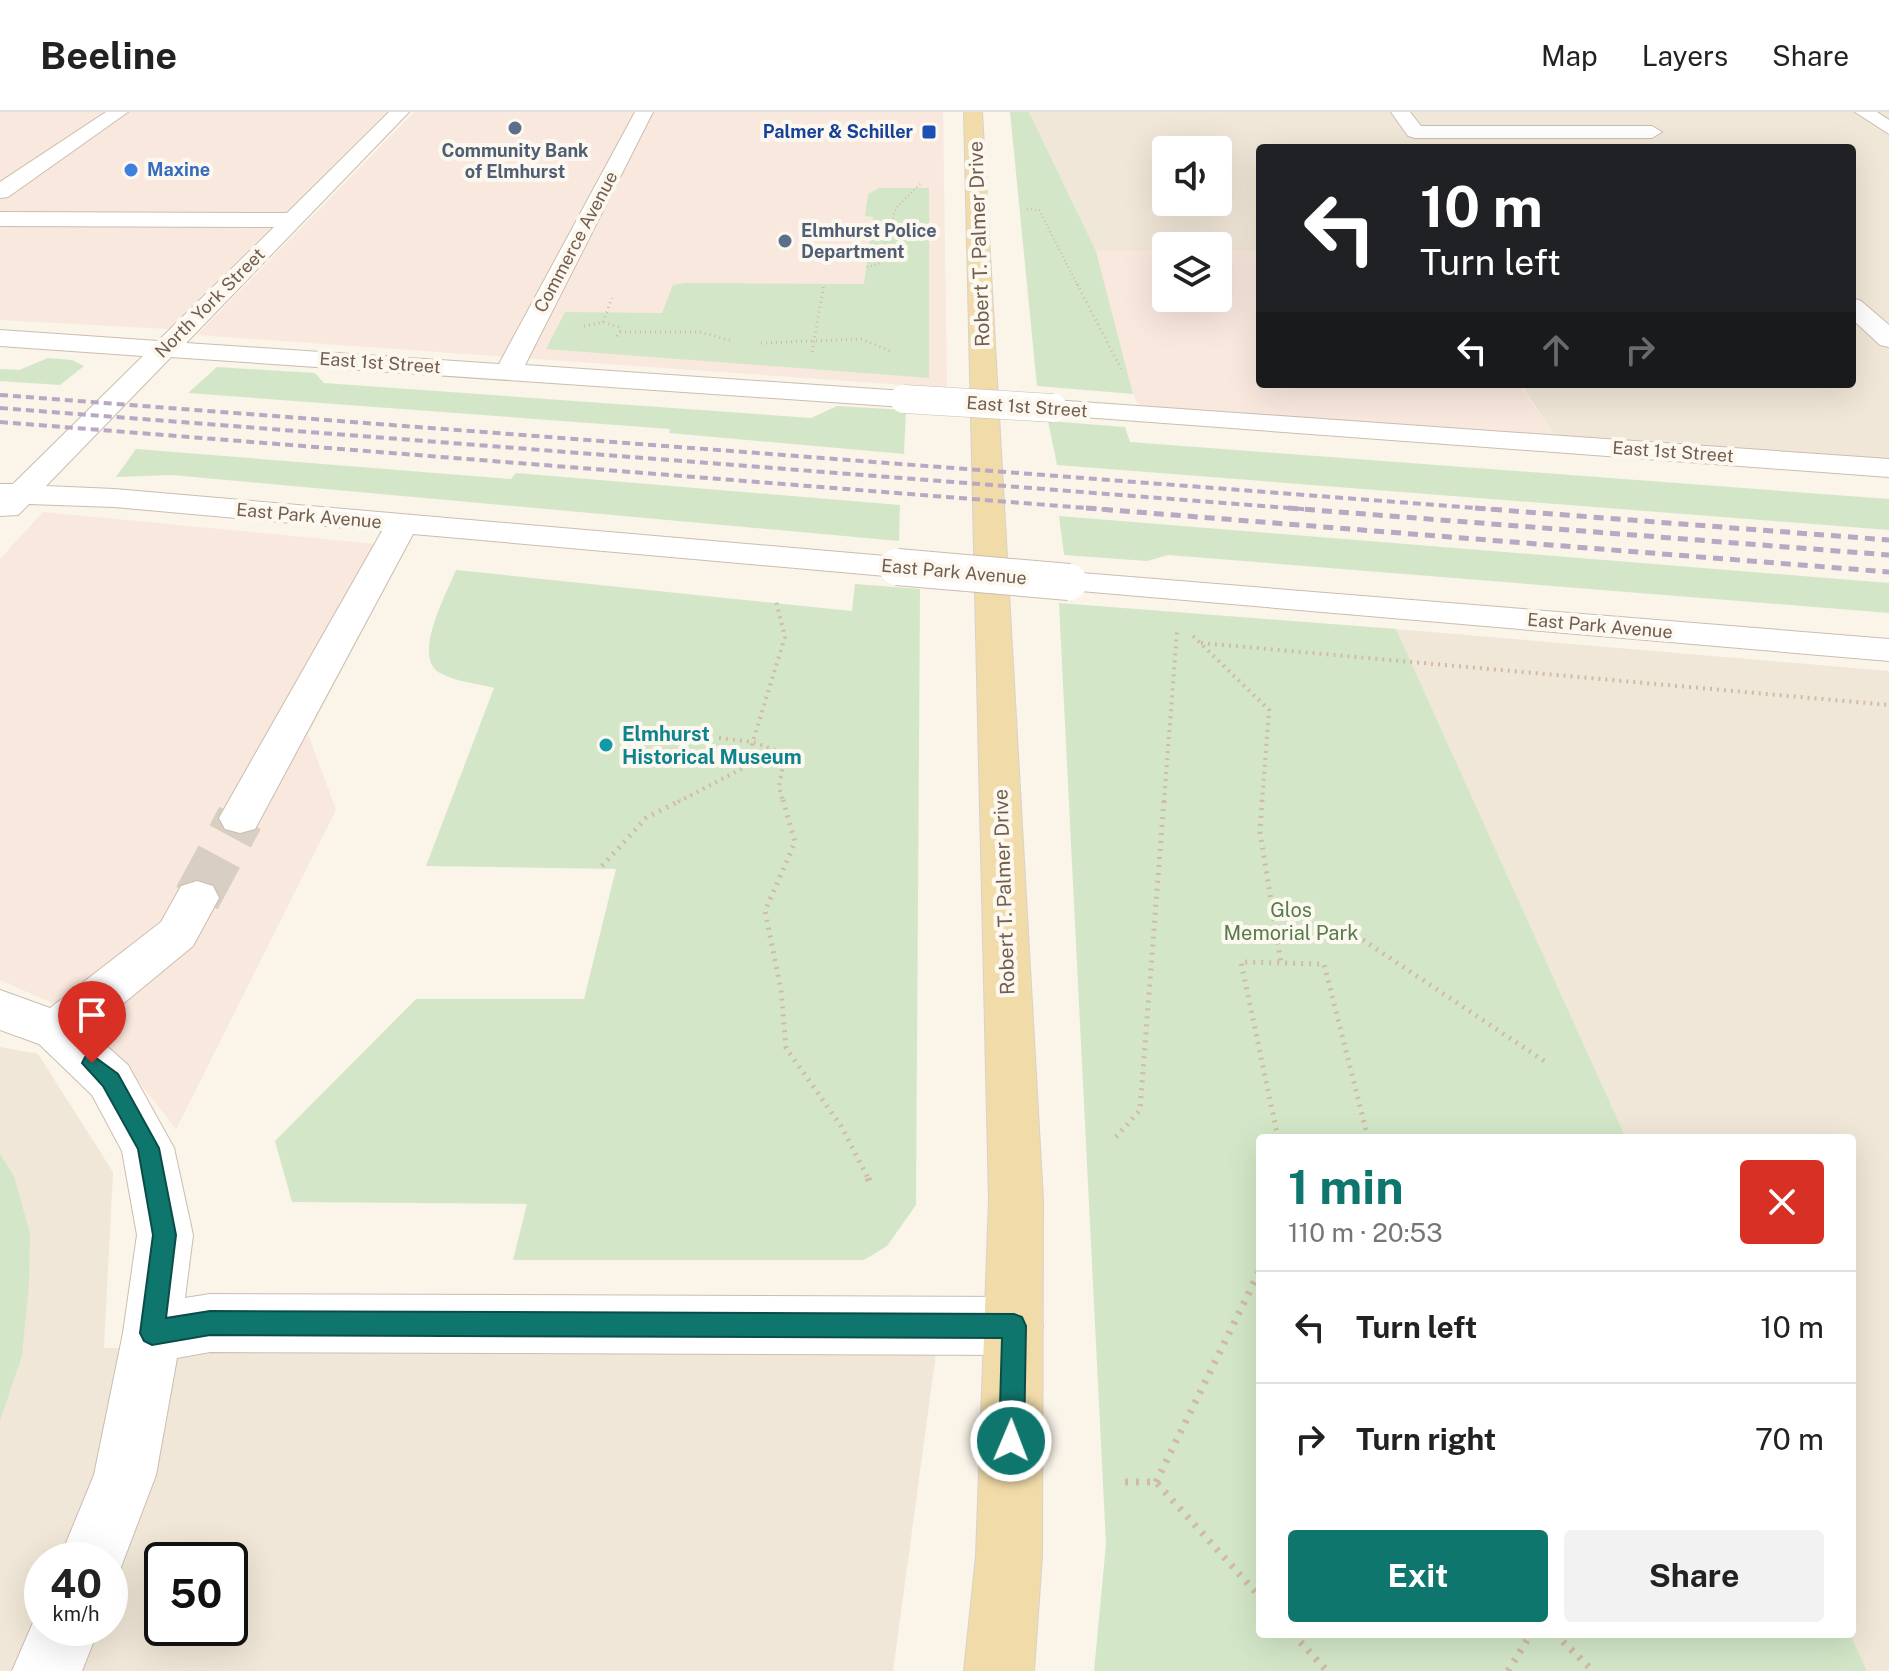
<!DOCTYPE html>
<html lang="en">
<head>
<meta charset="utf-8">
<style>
  body { margin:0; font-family:"Public Sans",sans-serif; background:#f2f2f2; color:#222; height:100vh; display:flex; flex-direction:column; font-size:30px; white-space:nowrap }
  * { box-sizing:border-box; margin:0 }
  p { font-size:26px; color:#767676 }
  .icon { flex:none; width:44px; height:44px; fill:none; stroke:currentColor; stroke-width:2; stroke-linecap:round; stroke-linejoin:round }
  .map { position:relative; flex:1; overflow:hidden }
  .panel { position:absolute; left:1256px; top:1022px; width:600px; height:504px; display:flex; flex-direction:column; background:#fff; border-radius:8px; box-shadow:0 8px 32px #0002 }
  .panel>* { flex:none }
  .top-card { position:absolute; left:1256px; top:32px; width:600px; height:244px; border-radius:8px; box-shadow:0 8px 32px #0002; background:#202124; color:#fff; overflow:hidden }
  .fabs { position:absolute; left:1152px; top:24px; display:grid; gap:16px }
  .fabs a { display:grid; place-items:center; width:80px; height:80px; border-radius:8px; background:#fff; box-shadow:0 8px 32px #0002; font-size:40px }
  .speed { position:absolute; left:24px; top:1430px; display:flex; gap:16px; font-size:40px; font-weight:700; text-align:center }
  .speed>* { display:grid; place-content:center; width:104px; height:104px; border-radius:50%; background:#fff; box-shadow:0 8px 32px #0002; line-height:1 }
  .speed small { font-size:20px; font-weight:400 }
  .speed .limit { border:4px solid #111; border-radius:12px; background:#fff; color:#111 }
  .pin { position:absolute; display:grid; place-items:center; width:68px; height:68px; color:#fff; margin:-82px -34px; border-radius:50% 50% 50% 0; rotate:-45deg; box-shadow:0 0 8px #0007 }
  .pin .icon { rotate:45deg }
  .me { position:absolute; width:88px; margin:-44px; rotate:1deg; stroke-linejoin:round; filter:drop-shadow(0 0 6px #0008) }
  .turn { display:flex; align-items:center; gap:28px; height:168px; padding:0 32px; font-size:36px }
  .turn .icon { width:104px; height:104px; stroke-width:2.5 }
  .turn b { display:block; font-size:56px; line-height:68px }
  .lanes { display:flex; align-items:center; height:76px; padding:0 32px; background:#0003; justify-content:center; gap:40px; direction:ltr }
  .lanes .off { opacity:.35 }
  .round { display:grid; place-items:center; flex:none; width:84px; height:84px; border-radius:8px; background:#f2f2f2 }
  .headline { display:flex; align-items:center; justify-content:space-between; height:136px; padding:0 32px }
  h1 { font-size:48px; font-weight:700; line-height:60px; color:#0f766e }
  .primary-button { display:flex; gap:16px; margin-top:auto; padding:16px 32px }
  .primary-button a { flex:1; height:92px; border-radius:8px; background:#0f766e; color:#fff; font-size:32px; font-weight:700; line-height:92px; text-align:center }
  .primary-button a+a { background:#f2f2f2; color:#222 }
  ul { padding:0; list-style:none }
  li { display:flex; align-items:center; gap:24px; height:112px; padding:0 32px; border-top:2px solid #e0e0e0 }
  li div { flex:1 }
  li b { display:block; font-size:30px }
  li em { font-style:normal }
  header { display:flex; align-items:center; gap:48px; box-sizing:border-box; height:112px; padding:0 40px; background:#fff; border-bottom:2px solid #e0e0e0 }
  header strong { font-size:38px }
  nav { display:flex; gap:44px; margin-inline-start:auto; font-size:28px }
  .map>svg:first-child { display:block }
</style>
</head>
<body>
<header>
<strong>Beeline</strong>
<nav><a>Map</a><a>Layers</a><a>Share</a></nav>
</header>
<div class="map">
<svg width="1889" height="1559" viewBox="0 0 1889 1559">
  <rect width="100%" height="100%" fill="#faf4e9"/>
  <path fill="#f1e7d8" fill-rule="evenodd" d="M 1029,0 L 1889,0 L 1889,352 L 1557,328 L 1521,272 L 1852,272 L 1852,36 L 1260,36 L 1260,140 L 1218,139 L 1218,134 L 1166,134 L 1166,139 L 1096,139 ZM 1166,38 L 1218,38 L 1218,90 L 1166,90 Z
    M 1396,517 L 1889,559 L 1889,1559 L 1867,1559 L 1850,1522 L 1852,1026 L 1626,1026 Z
    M 0,935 L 38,942 L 113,1060 L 104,1236 L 937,1234 L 893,1559 L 0,1559 ZM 42,1448 L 110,1448 L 110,1516 L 42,1516 ZM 162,1448 L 230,1448 L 230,1516 L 162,1516 Z"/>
  <path fill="#f9e8de" d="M 0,0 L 387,0 L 169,217 L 0,208 Z
    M 414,0 L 943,0 L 947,276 L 197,223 Z
    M 1096,139 L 1166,139 L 1166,186 L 1218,186 L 1218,139 L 1260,139 L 1260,272 L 1519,272 L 1557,328 L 1143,301 L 1133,282 Z
    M 43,400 L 407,435 L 308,622 L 336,698 L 176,1017 L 89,907 L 0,868 L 0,447 Z"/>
  <path fill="#d3e7c8" d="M 1010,0 L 1029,0 L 1096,139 L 1133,282 L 1037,274 Z
    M 879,76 L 929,76 L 929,266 L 546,237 L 565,200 L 662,201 L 673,173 L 685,171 L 864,172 L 873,105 L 865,104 L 868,82 Z
    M 48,246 L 72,248 L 84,254 L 60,273 L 0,269 L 0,257 L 19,258 Z
    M 217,255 L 315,261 L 324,271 L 811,306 L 837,294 L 906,298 L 904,342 L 669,321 L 670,317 L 188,281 Z
    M 1048,309 L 1125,315 L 1130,330 L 1889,387 L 1889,418 L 1057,353 Z
    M 136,337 L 511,367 L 516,361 L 900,393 L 899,429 L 172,363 L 116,365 Z
    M 1059,404 L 1889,471 L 1889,501 L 1168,443 L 1147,449 L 1064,443 Z
    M 456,458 L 852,499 L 855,472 L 920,477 L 916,1093 L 887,1134 L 864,1148 L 513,1148 L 527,1092 L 292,1090 L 275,1029 L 416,887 L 584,887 L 616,757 L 426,754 L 494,576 C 476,571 457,570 440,561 C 411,545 447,481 456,458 Z
    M 1059,491 L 1396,517 L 1626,1026 L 1260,1026 L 1260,1522 L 1850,1522 L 1867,1559 L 1094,1559 L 1106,1432 Z
    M 0,1042 L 14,1064 L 30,1121 L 29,1172 L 22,1244 L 0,1309 Z"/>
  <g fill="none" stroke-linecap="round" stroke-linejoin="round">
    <path stroke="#d8cec2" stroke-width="47" stroke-dasharray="47 23" stroke-linecap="butt" d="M 197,786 L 240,706"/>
    <g stroke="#cbbdb0" stroke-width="2">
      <path id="minor" d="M 106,0 L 128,0 L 8,85 L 0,86 L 0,70 Z
        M 389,0 L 409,0 L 186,231 L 499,252 L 635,0 L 653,0 L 525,253 L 904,279 L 914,281 L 918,287 L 914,293 L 904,295 L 171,245 L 46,374 L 114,377 L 897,445 L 909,448 L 914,455 L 909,462 L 897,465 L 413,422 L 261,706 L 255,717 L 240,721 L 225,717 L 219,706 L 382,419 L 114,395 L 29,392 L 18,403 L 0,404 L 0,372 L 13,372 L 143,244 L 0,234 L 0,218 L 158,229 L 274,115 L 0,114 L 0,100 L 287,101 Z
        M 1391,0 L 1410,0 L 1421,14 L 1652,14 L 1662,20 L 1652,26 L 1415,26 L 1408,24 Z
        M 1855,0 L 1877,0 L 1889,8 L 1889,22 Z
        M 1852,186 L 1861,189 L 1889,213 L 1889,235 L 1880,233 L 1852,207 Z
        M 1053,288 L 1889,347 L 1889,365 L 1043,302 L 1039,296 L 1043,290 Z
        M 1069,460 L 1889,527 L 1889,549 L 1057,477 L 1052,470 L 1057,463 Z
        M 197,769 L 213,774 L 219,786 L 193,834 L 90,919 L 128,953 L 174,1036 L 193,1123 L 185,1186 L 210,1182 L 1014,1185 L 1035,1194 L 1043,1214 L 1035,1234 L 1014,1243 L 210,1240 L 177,1246 L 156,1363 L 115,1471 L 110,1473 L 110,1448 L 59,1448 L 94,1363 L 123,1221 L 137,1123 L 122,1039 L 92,983 L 39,932 L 0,918 L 0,878 L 50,896 L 161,810 L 181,774 Z
        M 41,1492 L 42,1516 L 99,1516 L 82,1559 L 12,1559 Z"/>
    </g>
    <g stroke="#d8d2ce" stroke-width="2">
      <path id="major" d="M 964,0 L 982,0 L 1043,1088 L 1042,1444 L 1034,1559 L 964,1559 L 976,1444 L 989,1088 Z"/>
    </g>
    <path stroke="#d2baa6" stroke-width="2" stroke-dasharray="1 3" stroke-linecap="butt" d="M 1027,97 L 1039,98 L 1078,174
      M 867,155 L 879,152 L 896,96 L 920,72"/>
    <path stroke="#d2baa6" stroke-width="3" stroke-dasharray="1 4" stroke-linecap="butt" d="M 1077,172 L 1121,257
      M 603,210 L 612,186
      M 584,214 L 603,210 L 619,215 L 620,220
      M 617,224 L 620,220 L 700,220 L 732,229
      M 761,231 L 861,227 L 893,240
      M 812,240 L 824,172"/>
    <path stroke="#d2baa6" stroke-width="4" stroke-dasharray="2 5" stroke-linecap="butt" d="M 1193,524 L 1269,598 L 1262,690
      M 1201,531 L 1889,593
      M 719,626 L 753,630 L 785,642 L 779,675 L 783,690
      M 678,690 L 745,655 L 785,525 L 776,489
      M 1164,690 L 1177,520"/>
    <path stroke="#d2baa6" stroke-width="5" stroke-dasharray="2 6" stroke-linecap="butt" d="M 783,688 L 795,730 L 765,799 L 781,878 L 786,936 L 841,1014 L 869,1068
      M 1262,688 L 1260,720 L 1281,851
      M 602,754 L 646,706 L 681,688
      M 1276,823 L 1357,824 L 1547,951
      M 1116,1025 L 1140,998 L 1164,688
      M 1278,1026 L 1241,850 L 1324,852 L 1368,1026"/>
    <path stroke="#d2baa6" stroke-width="7" stroke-dasharray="3 8" stroke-linecap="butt" d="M 868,1066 L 869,1069
      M 1125,1370 L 1156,1370 L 1260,1485
      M 1156,1370 L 1260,1158
      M 1293,1522 L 1327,1559
      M 1555,1522 L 1593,1559
      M 1508,1559 L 1531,1522"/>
    <use href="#minor" fill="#fff" fill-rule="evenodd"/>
    <use href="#major" fill="#f1dba9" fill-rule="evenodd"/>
    <path stroke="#b8a8c3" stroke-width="4" stroke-dasharray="8 5" stroke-linecap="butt" d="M 0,283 L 1501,398
      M 0,296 L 1314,398
      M 0,310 L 1111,398"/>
    <path stroke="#b8a8c3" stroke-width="5" stroke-dasharray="10 7" stroke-linecap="butt" d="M 1086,396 L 1889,460
      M 1288,396 L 1889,443
      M 1475,396 L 1889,428"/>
    <g stroke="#cbbdb0" stroke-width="29" stroke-linecap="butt">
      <path id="minor-bridge-far1" d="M 904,287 L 1053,296"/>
    </g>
    <g stroke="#cbbdb0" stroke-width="38" stroke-linecap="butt">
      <path id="minor-bridge" d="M 897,455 L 1069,470"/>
    </g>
    <use href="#minor-bridge-far1" stroke="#fff" stroke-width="28"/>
    <use href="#minor-bridge" stroke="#fff" stroke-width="36"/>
  </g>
  <path fill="#0f766e" stroke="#0a4d48" stroke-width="2" d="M 92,943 L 118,962 L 159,1036 L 176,1123 L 166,1206 L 210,1199 L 1014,1202 L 1022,1205 L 1026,1214 L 1024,1329 L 1020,1338 L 1011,1342 L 1002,1338 L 999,1329 L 1002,1226 L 210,1223 L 152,1233 L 144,1229 L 140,1221 L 153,1123 L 138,1037 L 103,974 L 82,951 L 85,945 Z"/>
  <g fill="#5c6f8a" stroke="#fdf8ef" stroke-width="3">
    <circle cx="515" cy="16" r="8"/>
    <circle cx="785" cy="129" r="8"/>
  </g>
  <rect fill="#1a4fb4" stroke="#fdf8ef" stroke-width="3" x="921" y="12" width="16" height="16" rx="4"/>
  <circle fill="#3f7fe0" stroke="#fdf8ef" stroke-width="3" cx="131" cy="58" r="8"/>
  <circle fill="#0f9aa8" stroke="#fdf8ef" stroke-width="3" cx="606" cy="633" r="8"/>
  <g text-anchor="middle" stroke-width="8" stroke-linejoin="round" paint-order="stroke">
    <g font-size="18" font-weight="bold" fill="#164399" stroke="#fdf8ef" text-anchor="end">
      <text x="913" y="26">Palmer &amp; Schiller</text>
    </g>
    <g font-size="18" font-weight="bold" fill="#4e5e75" stroke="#fdf8ef">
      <text x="515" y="45">Community Bank<tspan x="515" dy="21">of Elmhurst</tspan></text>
      <text x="801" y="125" text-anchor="start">Elmhurst Police<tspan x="801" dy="21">Department</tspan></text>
    </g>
    <g font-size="18" font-weight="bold" fill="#366cbe" stroke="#fdf8ef" text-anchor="start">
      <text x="147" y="64">Maxine</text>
    </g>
    <g font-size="18" fill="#725e4f" stroke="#fdf8ef">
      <text transform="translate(576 130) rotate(-62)" y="6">Commerce Avenue</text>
      <text transform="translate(210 191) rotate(-45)" y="6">North York Street</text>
      <text transform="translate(380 251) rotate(4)" y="6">East 1st Street</text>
      <text transform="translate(1027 295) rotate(4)" y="6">East 1st Street</text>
      <text transform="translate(1673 340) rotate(4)" y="6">East 1st Street</text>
      <text transform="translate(309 404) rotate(5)" y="6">East Park Avenue</text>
      <text transform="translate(954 460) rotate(5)" y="6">East Park Avenue</text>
      <text transform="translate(1600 514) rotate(5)" y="6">East Park Avenue</text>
    </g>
    <g font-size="20" fill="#725e4f" stroke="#fdf8ef">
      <text transform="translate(979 132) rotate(-92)" y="7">Robert T. Palmer Drive</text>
      <text transform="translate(1004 780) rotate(-92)" y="7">Robert T. Palmer Drive</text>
    </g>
    <g font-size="20" font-weight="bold" fill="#0d838f" stroke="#fdf8ef" text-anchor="start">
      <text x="622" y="629">Elmhurst<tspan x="622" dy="23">Historical Museum</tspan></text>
    </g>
    <g font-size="20" fill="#567c4b" stroke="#fdf8ef">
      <text x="1291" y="805">Glos<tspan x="1291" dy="23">Memorial Park</tspan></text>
    </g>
  </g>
</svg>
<div class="fabs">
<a><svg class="icon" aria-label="sound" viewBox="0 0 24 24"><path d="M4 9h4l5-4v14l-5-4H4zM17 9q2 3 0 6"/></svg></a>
<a><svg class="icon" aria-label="layers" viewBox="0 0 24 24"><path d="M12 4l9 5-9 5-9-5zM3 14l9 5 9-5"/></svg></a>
</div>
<div class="speed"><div>40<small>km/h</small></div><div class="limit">50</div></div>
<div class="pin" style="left:92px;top:951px;background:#d93025"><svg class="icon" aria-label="arrive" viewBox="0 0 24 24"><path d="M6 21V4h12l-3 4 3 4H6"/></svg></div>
<svg class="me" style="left:1011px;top:1329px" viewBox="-20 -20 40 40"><circle r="17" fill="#0f766e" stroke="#fff" stroke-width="3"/><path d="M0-11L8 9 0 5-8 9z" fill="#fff"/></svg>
<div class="top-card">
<div class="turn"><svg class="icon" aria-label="left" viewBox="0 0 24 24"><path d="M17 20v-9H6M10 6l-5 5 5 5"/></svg><div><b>10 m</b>Turn left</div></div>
<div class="lanes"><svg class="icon" aria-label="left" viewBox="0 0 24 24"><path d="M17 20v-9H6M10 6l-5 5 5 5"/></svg><svg class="icon off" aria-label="ahead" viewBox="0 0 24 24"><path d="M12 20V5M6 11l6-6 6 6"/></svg><svg class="icon off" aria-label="right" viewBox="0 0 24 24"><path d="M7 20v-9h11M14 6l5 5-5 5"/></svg></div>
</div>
<section class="panel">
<div class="headline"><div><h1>1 min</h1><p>110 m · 20:53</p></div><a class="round" style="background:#d93025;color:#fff"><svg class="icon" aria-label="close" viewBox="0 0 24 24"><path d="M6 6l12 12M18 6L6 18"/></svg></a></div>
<ul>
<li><svg class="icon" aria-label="left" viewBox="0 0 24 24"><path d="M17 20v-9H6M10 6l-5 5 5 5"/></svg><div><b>Turn left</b></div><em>10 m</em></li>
<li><svg class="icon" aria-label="right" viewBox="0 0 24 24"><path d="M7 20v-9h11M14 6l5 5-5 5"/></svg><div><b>Turn right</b></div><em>70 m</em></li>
</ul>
<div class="primary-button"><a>Exit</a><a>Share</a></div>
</section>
</div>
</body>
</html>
